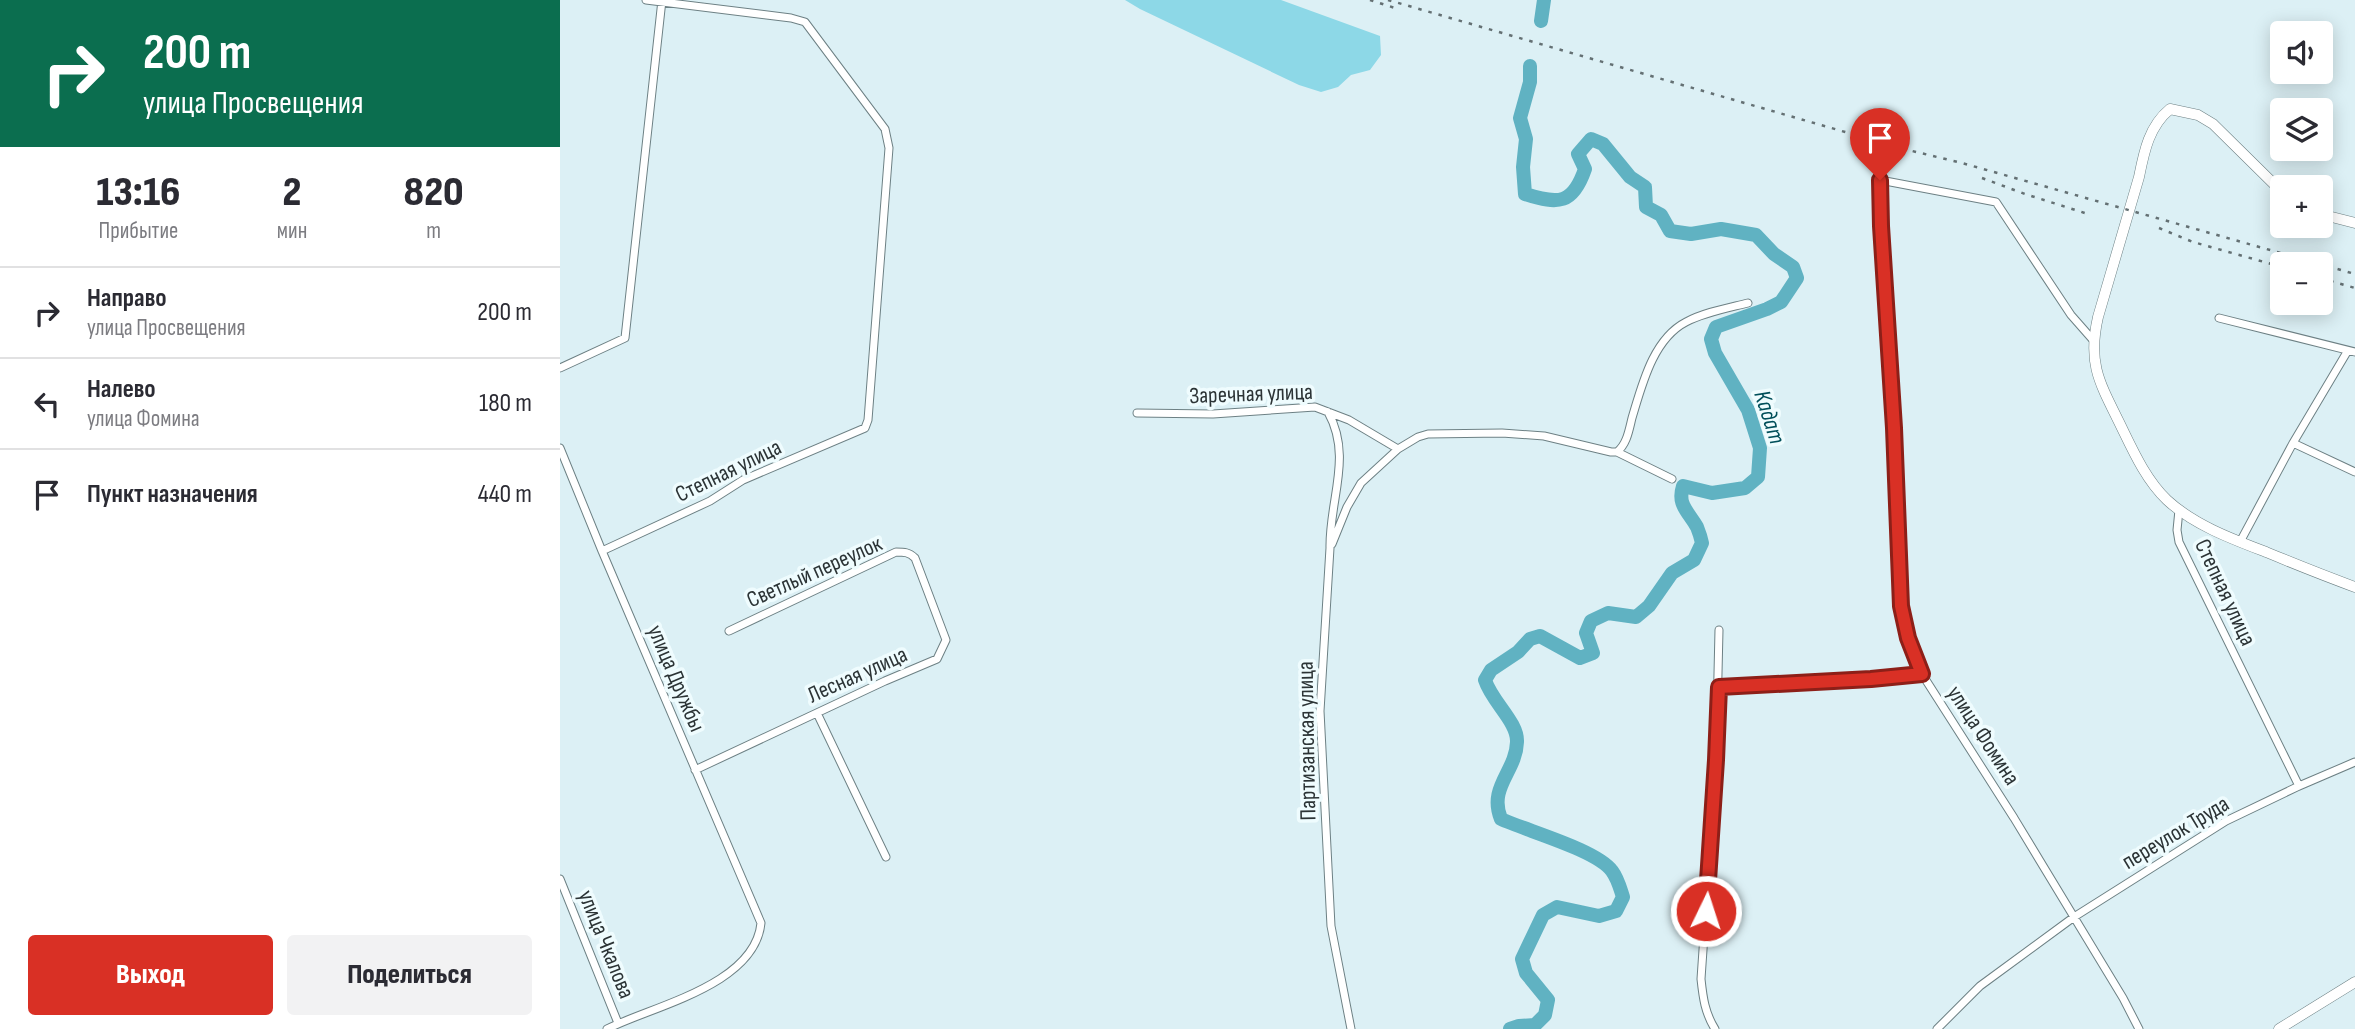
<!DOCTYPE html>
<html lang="ru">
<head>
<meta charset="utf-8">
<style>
  body { margin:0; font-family:"Sofia Sans Condensed",sans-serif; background:#f2f2f3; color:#2b2b33; height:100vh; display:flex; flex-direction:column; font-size:26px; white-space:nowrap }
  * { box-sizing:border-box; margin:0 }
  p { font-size:23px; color:#7c7c81 }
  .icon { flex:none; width:38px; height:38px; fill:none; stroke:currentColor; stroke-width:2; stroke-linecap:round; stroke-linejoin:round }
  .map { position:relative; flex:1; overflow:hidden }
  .panel { display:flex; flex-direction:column; background:#fff; width:560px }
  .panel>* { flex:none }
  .top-card { background:#0b6e4f; color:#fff; overflow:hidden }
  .fabs { position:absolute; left:1710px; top:21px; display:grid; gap:14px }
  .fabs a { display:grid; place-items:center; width:63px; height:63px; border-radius:7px; background:#fff; box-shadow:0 4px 18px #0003; font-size:35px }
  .pin { position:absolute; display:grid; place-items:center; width:60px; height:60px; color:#fff; margin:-72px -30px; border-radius:50% 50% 50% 0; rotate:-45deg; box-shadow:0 0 7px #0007 }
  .pin .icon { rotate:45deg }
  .me { position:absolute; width:77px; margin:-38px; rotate:4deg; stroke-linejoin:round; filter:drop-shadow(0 0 5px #0008) }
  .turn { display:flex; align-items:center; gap:24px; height:147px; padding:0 28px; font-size:32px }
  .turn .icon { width:91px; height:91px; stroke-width:2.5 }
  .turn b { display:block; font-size:49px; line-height:60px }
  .eta { display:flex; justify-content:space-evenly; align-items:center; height:119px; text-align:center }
  .eta b { font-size:42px; font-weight:800; line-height:49px }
  .button { display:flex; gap:14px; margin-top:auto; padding:14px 28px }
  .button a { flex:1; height:80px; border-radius:7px; background:#d93025; color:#fff; font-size:28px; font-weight:800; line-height:80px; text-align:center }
  .button a+a { background:#f2f2f3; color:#2b2b33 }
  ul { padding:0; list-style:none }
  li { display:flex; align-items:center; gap:21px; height:91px; padding:0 28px; border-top:2px solid #e1e1e2 }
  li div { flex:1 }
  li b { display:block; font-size:26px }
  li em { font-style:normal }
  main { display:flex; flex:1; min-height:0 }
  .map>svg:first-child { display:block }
</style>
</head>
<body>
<main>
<section class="panel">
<div class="top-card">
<div class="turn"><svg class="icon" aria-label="right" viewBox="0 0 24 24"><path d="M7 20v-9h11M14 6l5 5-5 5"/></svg><div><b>200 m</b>улица Просвещения</div></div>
</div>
<div class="eta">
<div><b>13:16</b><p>Прибытие</p></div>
<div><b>2</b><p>мин</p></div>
<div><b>820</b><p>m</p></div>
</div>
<ul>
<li><svg class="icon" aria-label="right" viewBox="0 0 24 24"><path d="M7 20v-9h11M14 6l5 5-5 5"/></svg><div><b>Направо</b><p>улица Просвещения</p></div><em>200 m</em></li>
<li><svg class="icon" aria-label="left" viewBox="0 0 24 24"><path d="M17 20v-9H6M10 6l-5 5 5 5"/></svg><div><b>Налево</b><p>улица Фомина</p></div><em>180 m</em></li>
<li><svg class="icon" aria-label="arrive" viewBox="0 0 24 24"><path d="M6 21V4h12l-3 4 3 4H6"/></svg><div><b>Пункт назначения</b></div><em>440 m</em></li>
</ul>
<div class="button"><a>Выход</a><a>Поделиться</a></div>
</section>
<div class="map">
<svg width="1795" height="1029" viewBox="0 0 1795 1029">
  <rect width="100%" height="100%" fill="#dcf0f5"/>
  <path fill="#8dd8e7" d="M 565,0 L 721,0 L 820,36 L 821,55 L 810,70 L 791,75 L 778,87 L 761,92 L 739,85 L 580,9 Z"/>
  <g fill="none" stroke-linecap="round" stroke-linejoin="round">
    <path stroke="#60b2c2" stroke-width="14" d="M 981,21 L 984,0
      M 950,1029 L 959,1026 L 975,1025 L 985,1015 L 988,1000 L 966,973 L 962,959 L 983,915 L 997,907 L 1039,916 L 1056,911 L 1063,897 C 1060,888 1058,879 1052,871 C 1037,850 967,831 941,819 C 928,787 956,772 957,742 C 958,722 932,702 925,680 L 931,670 L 958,652 L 970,639 L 980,636 L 1020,658 L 1033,653 L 1026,633 L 1031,621 L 1048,613 L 1076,617 L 1089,606 L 1112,573 L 1134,560 L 1142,543 C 1141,538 1139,532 1137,527 C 1128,511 1117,505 1123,486 L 1152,493 L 1185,488 L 1198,477 L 1200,448 L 1188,410 L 1155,353 L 1151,339 L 1156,327 L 1207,309 L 1221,302 L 1237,278 L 1233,267 L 1214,254 L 1196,235 L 1161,229 L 1131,234 L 1110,231 L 1101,215 L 1086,207 L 1085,187 L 1070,177 L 1043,144 L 1031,139 L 1018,154 L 1025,169 C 1013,204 999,205 965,194 L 963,167 L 966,139 L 960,118 L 970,82 L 970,66"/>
    <g stroke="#6d8084" stroke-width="9">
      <path id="street" d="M 1659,318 L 1795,352
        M 1533,340 L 1511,315 L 1436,202 L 1320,180 L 1321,226 L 1334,428 L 1341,606 L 1348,638 L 1362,674 L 1454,818 L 1563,998 L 1579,1029
        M 0,368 L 65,338 L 102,0
        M 768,412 C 793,457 769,500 770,548 L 760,711 L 771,926 L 791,1029
        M 577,413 L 653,414 L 755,407 L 789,420 L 838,449 L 858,437 L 868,434 L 942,433 L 984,436 L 1051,452 L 1057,452 C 1067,444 1069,430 1072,418 C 1082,385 1093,339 1126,322 C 1145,312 1168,308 1188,303
        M 1733,443 L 1795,472
        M 0,448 L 42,551 L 201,923 C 195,985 93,1006 47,1029
        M 1057,452 L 1112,479
        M 1619,510 L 1617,530 L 1619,542 L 1739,786 L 1795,762
        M 1680,542 L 1733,443 L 1787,352
        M 772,544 L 787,507 L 801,483 L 838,449
        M 42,551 L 150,501 L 183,480 L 305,428 L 308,420 L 329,148 L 325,129 L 245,22 L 231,18 L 86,0
        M 1159,687 L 1311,679 L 1362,674
        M 257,713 L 326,857
        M 135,770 L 325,681 L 377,659 L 386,640 L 355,558 C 349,552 344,552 336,552 L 169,631
        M 0,879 L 58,1023
        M 1155,1029 C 1145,1013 1143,998 1141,979 L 1156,760 L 1159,630
        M 1377,1029 L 1420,986 L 1514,917 L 1666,821 L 1739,786"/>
    </g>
    <g stroke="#6d8084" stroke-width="11">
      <path id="secondary" d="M 1722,192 L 1653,124 L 1638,115 L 1610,109 C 1589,126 1584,152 1579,177 L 1538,317 C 1528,361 1538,380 1557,418 C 1571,446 1584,478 1607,500 C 1634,525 1672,539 1706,552 C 1735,564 1765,576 1795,587
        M 1760,214 L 1795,223
        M 1719,1029 L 1795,982"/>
    </g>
    <use href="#street" stroke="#fff" stroke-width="7"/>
    <use href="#secondary" stroke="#fff" stroke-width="10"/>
    <path stroke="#647073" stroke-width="2.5" stroke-dasharray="3.5 7" stroke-linecap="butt" d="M 810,0 L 835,8
      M 828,0 L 1344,149 L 1402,163 L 1795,274
      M 1422,178 L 1465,194 L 1528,214
      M 1599,228 L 1633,242 L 1722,267
      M 1760,278 L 1795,288"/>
  </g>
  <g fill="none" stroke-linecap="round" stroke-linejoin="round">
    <g stroke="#8d1f18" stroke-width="18">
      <path id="route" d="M 1146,911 L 1156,760 L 1159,687 L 1311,679 L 1362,674 L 1348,638 L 1341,606 L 1334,428 L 1321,226 L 1320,180"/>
    </g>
    <use href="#route" stroke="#d93025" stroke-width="12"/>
  </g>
  <g text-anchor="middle" stroke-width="7" stroke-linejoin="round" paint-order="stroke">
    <g font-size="23" fill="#2c3436" stroke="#effcfe">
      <text transform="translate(691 393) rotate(-2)" y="8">Заречная улица</text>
      <text transform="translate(168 470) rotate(-26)" y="8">Степная улица</text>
      <text transform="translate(254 571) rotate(-24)" y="8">Светлый переулок</text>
      <text transform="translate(1666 592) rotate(65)" y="8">Степная улица</text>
      <text transform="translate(297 674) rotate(-24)" y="8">Лесная улица</text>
      <text transform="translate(117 678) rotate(67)" y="8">улица Дружбы</text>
      <text transform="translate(1424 735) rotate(57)" y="8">улица Фомина</text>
      <text transform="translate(746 741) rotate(-91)" y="8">Партизанская улица</text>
      <text transform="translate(1615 832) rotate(-31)" y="8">переулок Труда</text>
      <text transform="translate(47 944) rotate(68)" y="8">улица Чкалова</text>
    </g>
    <g font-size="24" font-style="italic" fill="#004f5a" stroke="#effcfe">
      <text transform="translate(1210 417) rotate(72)" y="8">Кадат</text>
    </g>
  </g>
</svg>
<div class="fabs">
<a><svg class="icon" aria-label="sound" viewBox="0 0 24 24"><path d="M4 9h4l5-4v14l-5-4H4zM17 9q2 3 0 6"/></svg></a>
<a><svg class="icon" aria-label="layers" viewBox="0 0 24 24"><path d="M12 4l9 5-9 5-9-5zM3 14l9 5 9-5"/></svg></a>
<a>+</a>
<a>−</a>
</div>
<div class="pin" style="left:1320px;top:180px;background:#d93025"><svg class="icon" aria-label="arrive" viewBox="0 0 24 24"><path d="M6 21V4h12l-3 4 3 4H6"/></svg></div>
<svg class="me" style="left:1146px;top:911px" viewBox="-20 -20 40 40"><circle r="17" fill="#d93025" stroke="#fff" stroke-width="3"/><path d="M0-11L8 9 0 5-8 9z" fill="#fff"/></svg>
</div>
</main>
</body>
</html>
